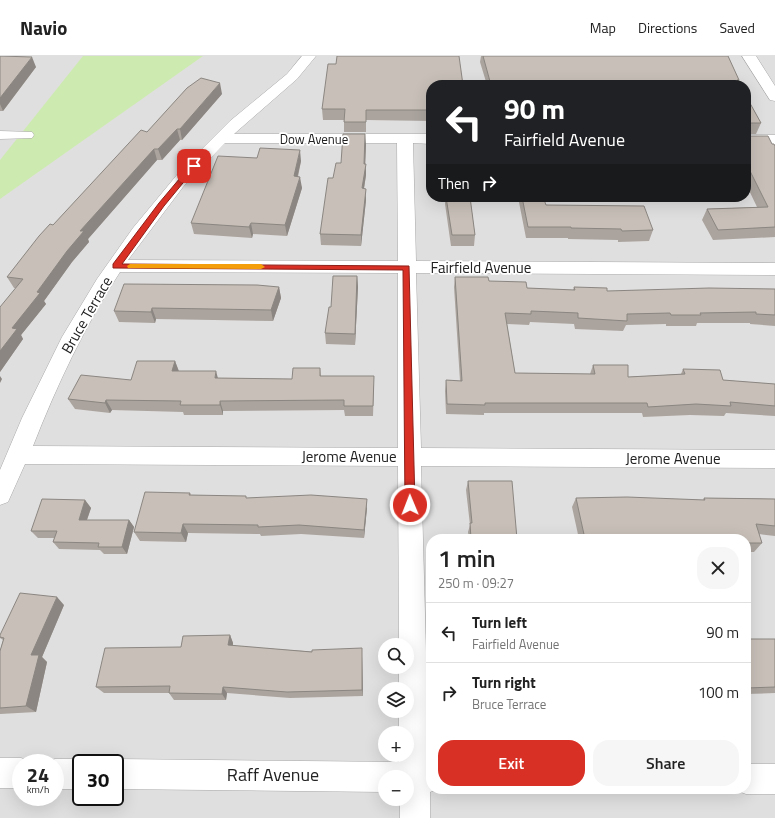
<!DOCTYPE html>
<html lang="en">
<head>
<meta charset="utf-8">
<style>
  body { margin:0; font-family:"Titillium Web",sans-serif; background:#f6f6f6; color:#222; height:100vh; display:flex; flex-direction:column; font-size:15px; white-space:nowrap }
  * { box-sizing:border-box; margin:0 }
  p { font-size:13px; color:#767676 }
  .icon { flex:none; width:22px; height:22px; fill:none; stroke:currentColor; stroke-width:2; stroke-linecap:round; stroke-linejoin:round }
  .map { position:relative; flex:1; overflow:hidden }
  .details { position:absolute; left:426px; top:478px; width:325px; height:260px; display:flex; flex-direction:column; background:#fff; border-radius:16px; box-shadow:0 4px 16px #0002 }
  .details>* { flex:none }
  .top-card { position:absolute; left:426px; top:24px; width:325px; height:122px; border-radius:16px; box-shadow:0 4px 16px #0002; background:#202124; color:#fff; overflow:hidden }
  .fabs { position:absolute; left:378px; top:582px; display:grid; gap:8px }
  .fabs a { display:grid; place-items:center; width:36px; height:36px; border-radius:50%; background:#fff; box-shadow:0 4px 16px #0002; font-size:20px }
  .speed { position:absolute; left:12px; top:698px; display:flex; gap:8px; font-size:20px; font-weight:700; text-align:center }
  .speed>* { display:grid; place-content:center; width:52px; height:52px; border-radius:50%; background:#fff; box-shadow:0 4px 16px #0002; line-height:1 }
  .speed small { font-size:10px; font-weight:400 }
  .speed .limit { border:2px solid #111; border-radius:6px; background:#fff; color:#111 }
  .pin { position:absolute; display:grid; place-items:center; width:34px; height:34px; color:#fff; margin:-17px; border-radius:8px; box-shadow:0 2px 6px #0006 }
  .me { position:absolute; width:44px; margin:-22px; rotate:359deg; stroke-linejoin:round; filter:drop-shadow(0 0 3px #0008) }
  .turn { display:flex; align-items:center; gap:14px; height:84px; padding:0 12px; font-size:18px }
  .turn .icon { width:52px; height:52px; stroke-width:2.5 }
  .turn b { display:block; font-size:28px; line-height:34px }
  .then { display:flex; align-items:center; height:38px; padding:0 12px; background:#0003; gap:8px; font-size:15px }
  .round { display:grid; place-items:center; flex:none; width:42px; height:42px; border-radius:16px; background:#f6f6f6 }
  .overview { display:flex; align-items:center; justify-content:space-between; height:68px; padding:0 12px }
  h1 { font-size:24px; font-weight:600; line-height:30px }
  .button { display:flex; gap:8px; margin-top:auto; padding:8px 12px }
  .button a { flex:1; height:46px; border-radius:16px; background:#d93025; color:#fff; font-size:16px; font-weight:600; line-height:46px; text-align:center }
  .button a+a { background:#f6f6f6; color:#222 }
  ul { padding:0; list-style:none }
  li { display:flex; align-items:center; gap:12px; height:60px; padding:0 12px; border-top:1px solid #e0e0e0 }
  li div { flex:1 }
  li b { display:block; font-size:15px }
  li em { font-style:normal }
  header { display:flex; align-items:center; gap:24px; box-sizing:border-box; height:56px; padding:0 20px; background:#fff; border-bottom:1px solid #e0e0e0 }
  header strong { font-size:19px }
  nav { display:flex; gap:22px; margin-inline-start:auto; font-size:14px }
  .map>svg:first-child { display:block }
</style>
</head>
<body>
<header>
<strong>Navio</strong>
<nav><a>Map</a><a>Directions</a><a>Saved</a></nav>
</header>
<div class="map">
<svg width="775" height="762" viewBox="0 0 775 762">
  <rect width="100%" height="100%" fill="#f2efe9"/>
  <path fill="#e0dfdf" fill-rule="evenodd" d="M 0,0 L 775,0 L 775,762 L 0,762 ZM 431,29 L 746,29 L 746,141 L 431,141 ZM 431,483 L 746,483 L 746,733 L 431,733 ZM 385,589 L 407,589 L 407,611 L 385,611 ZM 385,633 L 407,633 L 407,655 L 385,655 ZM 385,677 L 407,677 L 407,699 L 385,699 ZM 21,707 L 55,707 L 55,741 L 21,741 ZM 81,707 L 115,707 L 115,741 L 81,741 ZM 385,721 L 407,721 L 407,743 L 385,743 Z"/>
  <path fill="#cdebb0" d="M 83,0 L 203,0 L 0,143 L 0,104 Z"/>
  <g fill="none" stroke-linecap="round" stroke-linejoin="round">
    <g stroke="#a9a9a9" stroke-width="1">
      <path id="minor" d="M 302,0 L 316,0 L 297,23 L 234,78 L 431,78 L 431,88 L 413,87 L 416,205 L 775,207 L 775,219 L 416,217 L 421,392 L 775,394 L 775,412 L 421,410 L 429,706 L 431,706 L 431,733 L 438,733 L 430,736 L 430,762 L 400,762 L 400,743 L 407,743 L 407,721 L 385,721 L 385,736 L 115,733 L 115,707 L 106,707 L 115,703 L 399,706 L 399,699 L 407,699 L 407,677 L 399,677 L 399,655 L 407,655 L 407,633 L 399,633 L 399,611 L 407,611 L 407,589 L 399,589 L 398,410 L 25,408 L 8,446 L 0,449 L 0,414 L 22,362 L 62,281 L 97,223 L 133,172 L 181,114 L 230,65 L 287,18 ZM 225,87 L 397,87 L 398,205 L 128,204 L 183,131 ZM 120,216 L 398,217 L 398,392 L 33,390 C 57,329 84,271 120,216 Z
        M 742,0 L 756,0 L 775,30 L 775,45 L 770,44 Z
        M 0,75 L 32,76 L 34,79 L 32,82 L 0,83 Z
        M 746,79 L 775,79 L 775,89 L 746,89 Z
        M 0,702 L 21,702 L 32,706 L 21,707 L 21,732 L 0,732 Z
        M 55,703 L 81,703 L 90,707 L 81,707 L 81,733 L 55,733 L 55,707 L 46,707 Z
        M 746,708 L 775,708 L 775,738 L 746,738 L 735,734 L 746,733 Z"/>
    </g>
    <use href="#minor" fill="#fff" fill-rule="evenodd"/>
  </g>
  <path fill="#aba49e" d="M 0,0 L 36,11 L 3,55 L 0,55 Z
    M 481,0 L 728,0 L 739,24 L 738,26 L 740,29 L 487,29 L 480,6 Z
    M 431,29 L 431,65 L 366,64 L 366,76 L 344,76 L 344,64 L 323,64 L 322,53 Z
    M 222,38 L 182,84 L 180,84 L 162,104 L 157,104 L 88,183 L 89,186 L 72,206 L 44,245 L 46,248 L 21,279 L 23,283 L 0,316 L 16,232 L 14,232 L 7,221 L 53,169 L 147,76 Z
    M 746,40 L 761,67 L 756,78 L 750,78 L 750,80 L 772,88 L 775,90 L 775,181 L 713,184 L 702,164 L 707,153 L 757,151 L 746,128 Z
    M 366,88 L 365,108 L 366,119 L 364,133 L 366,144 L 361,190 L 321,189 L 320,178 L 333,122 L 341,107 Z
    M 301,105 L 298,121 L 302,132 L 287,180 L 253,178 L 252,182 L 194,178 L 191,167 Z
    M 445,141 L 470,141 L 475,179 L 474,190 L 451,190 L 445,148 Z
    M 518,141 L 543,141 L 546,149 L 653,174 L 649,185 L 618,186 L 618,184 L 568,183 L 568,182 L 526,182 Z
    M 357,220 L 358,231 L 355,289 L 326,288 L 325,277 L 331,251 Z
    M 455,221 L 489,225 L 527,232 L 573,234 L 574,231 L 607,235 L 775,233 L 775,270 L 750,268 L 750,267 L 697,267 L 696,270 L 666,270 L 666,268 L 626,269 L 623,275 L 575,273 L 574,268 L 530,266 L 529,269 L 507,268 L 515,317 L 590,318 L 593,309 L 628,321 L 681,318 L 683,313 L 723,324 L 775,328 L 775,360 L 726,357 L 724,360 L 690,359 L 643,361 L 642,357 L 484,357 L 484,359 L 446,358 L 445,335 L 446,324 L 460,325 L 454,231 Z
    M 279,231 L 281,242 L 273,265 L 156,263 L 155,267 L 119,266 L 114,255 Z
    M 175,305 L 179,315 L 218,322 L 292,323 L 320,312 L 321,320 L 374,330 L 373,360 L 345,360 L 344,354 L 223,355 L 223,359 L 184,359 L 183,356 L 112,354 L 110,357 L 75,353 L 68,343 L 131,324 Z
    M 468,425 L 517,483 L 469,483 L 468,476 L 470,469 L 466,434 Z
    M 190,437 L 191,439 L 247,442 L 367,452 L 364,482 L 301,478 L 261,480 L 260,478 L 188,477 L 186,486 L 140,485 L 134,476 Z
    M 576,442 L 703,444 L 704,442 L 775,443 L 775,480 L 759,478 L 762,487 L 754,496 L 746,496 L 746,483 L 579,483 L 572,451 Z
    M 85,444 L 91,452 L 87,464 L 129,464 L 134,471 L 127,498 L 104,498 L 100,494 L 59,493 L 53,486 L 54,482 L 38,482 L 31,475 Z
    M 64,549 L 42,601 L 47,606 L 36,656 L 0,658 L 0,595 L 3,584 L 0,582 L 0,579 Z
    M 230,579 L 233,587 L 233,590 L 362,599 L 363,640 L 290,642 L 227,637 L 226,644 L 174,644 L 169,637 L 104,637 L 96,631 L 181,591 Z
    M 746,583 L 775,583 L 775,637 L 746,638 Z"/>
  <path fill="#8b8681" d="M 32,1 L 36,11 L 3,55 L 0,48 L 0,42 Z
    M 220,27 L 222,38 L 182,84 L 180,73 Z
    M 177,73 L 180,84 L 162,104 L 158,93 Z
    M 365,78 L 366,88 L 365,114 L 366,108 L 366,119 L 362,144 L 362,132 L 364,108 Z
    M 154,93 L 157,104 L 88,183 L 89,186 L 72,206 L 44,245 L 46,248 L 21,279 L 23,283 L 0,316 L 0,295 L 12,272 L 80,175 Z
    M 300,94 L 301,105 L 295,131 L 294,120 Z
    M 300,121 L 302,132 L 287,180 L 285,169 Z
    M 366,133 L 366,144 L 361,190 L 361,179 Z
    M 251,167 L 253,178 L 252,182 L 249,171 Z
    M 357,220 L 358,231 L 355,289 L 355,278 Z
    M 279,231 L 281,242 L 273,265 L 271,254 Z
    M 152,252 L 156,263 L 155,267 L 151,256 Z
    M 175,305 L 179,316 L 172,315 Z
    M 216,315 L 219,326 L 215,322 Z
    M 0,320 L 2,323 L 0,327 Z
    M 106,344 L 112,354 L 110,357 L 105,347 Z
    M 220,345 L 223,355 L 223,359 L 220,349 Z
    M 367,443 L 367,452 L 364,482 L 364,474 Z
    M 85,444 L 91,452 L 84,472 L 79,464 Z
    M 129,464 L 134,471 L 127,498 L 122,491 Z
    M 183,468 L 188,477 L 186,486 L 181,477 Z
    M 57,541 L 64,549 L 42,601 L 47,606 L 36,656 L 26,650 L 31,599 Z
    M 230,579 L 233,587 L 232,596 L 228,589 Z
    M 362,592 L 362,599 L 363,640 L 362,634 Z
    M 223,631 L 227,637 L 226,644 L 222,638 Z"/>
  <path fill="#c7bfb8" stroke="#8b8681" d="M 0,0 L 32,1 L 0,42 Z
    M 337,0 L 459,0 L 463,29 L 431,29 L 431,54 L 366,54 L 366,66 L 344,66 L 345,53 L 322,53 L 328,8 L 336,8 Z
    M 483,0 L 728,0 L 739,24 L 737,24 L 740,29 L 491,29 Z
    M 201,22 L 220,27 L 180,73 L 177,73 L 158,93 L 154,93 L 80,175 L 84,175 L 67,195 L 37,236 L 40,237 L 12,272 L 17,273 L 0,295 L 0,251 L 23,223 L 7,221 L 39,180 L 50,168 L 53,169 L 141,74 L 147,76 L 187,32 Z
    M 746,40 L 761,67 L 750,67 L 750,80 L 768,80 L 772,88 L 774,88 L 775,90 L 775,171 L 718,174 L 707,153 L 768,151 L 750,115 L 746,115 Z
    M 343,78 L 365,78 L 364,108 L 366,108 L 362,132 L 366,133 L 361,179 L 320,178 L 328,122 L 333,122 L 336,107 L 341,107 Z
    M 260,92 L 300,94 L 294,120 L 300,121 L 285,169 L 251,167 L 249,171 L 191,167 L 218,100 L 257,102 Z
    M 446,141 L 470,141 L 475,179 L 452,179 Z
    M 522,141 L 543,141 L 546,149 L 644,150 L 653,174 L 622,175 L 621,173 L 571,172 L 571,171 L 528,171 Z
    M 333,220 L 357,220 L 355,278 L 325,277 L 329,251 L 331,251 Z
    M 455,221 L 488,221 L 489,225 L 526,226 L 527,232 L 575,234 L 574,231 L 607,232 L 607,235 L 709,232 L 775,233 L 775,259 L 756,258 L 756,256 L 700,257 L 701,259 L 671,259 L 670,257 L 627,258 L 627,265 L 578,262 L 578,257 L 531,255 L 531,258 L 505,257 L 515,317 L 595,318 L 593,309 L 628,309 L 628,321 L 685,318 L 683,313 L 720,314 L 723,324 L 775,328 L 775,350 L 730,346 L 731,350 L 696,348 L 648,351 L 647,347 L 485,347 L 485,349 L 447,348 L 446,324 L 462,325 Z
    M 124,228 L 257,229 L 279,231 L 271,254 L 152,252 L 151,256 L 114,255 Z
    M 137,305 L 175,305 L 172,315 L 216,315 L 215,322 L 292,323 L 293,312 L 320,312 L 320,320 L 374,320 L 373,350 L 344,350 L 344,344 L 220,345 L 220,349 L 180,349 L 181,345 L 106,344 L 105,347 L 68,343 L 81,319 L 131,324 Z
    M 468,425 L 512,425 L 517,483 L 471,483 L 470,467 L 472,467 Z
    M 145,436 L 190,437 L 189,439 L 246,440 L 246,442 L 311,439 L 367,443 L 364,474 L 299,469 L 258,471 L 258,469 L 183,468 L 181,477 L 134,476 Z
    M 627,441 L 705,444 L 704,442 L 775,443 L 775,470 L 756,468 L 762,487 L 746,487 L 746,483 L 585,483 L 576,442 Z
    M 42,443 L 85,444 L 79,464 L 129,464 L 122,491 L 98,491 L 99,487 L 53,486 L 57,475 L 31,475 Z
    M 20,537 L 57,541 L 31,599 L 39,599 L 26,650 L 0,652 L 0,595 L 4,582 L 0,581 L 0,579 Z
    M 230,579 L 228,589 L 312,596 L 312,594 L 362,592 L 362,634 L 287,636 L 223,631 L 222,638 L 169,637 L 170,630 L 96,631 L 105,592 L 181,591 L 183,580 Z
    M 746,583 L 775,583 L 775,631 L 746,632 Z"/>
  <path fill="#d93025" stroke="#8d1f18" d="M 191,109 L 197,110 L 164,150 L 122,208 L 409,210 L 415,449 L 413,452 L 410,453 L 406,452 L 405,449 L 403,214 L 113,212 L 113,208 L 159,147 Z"/>
  <path fill="#f59e0b" d="M 130,208 L 261,208 L 265,211 L 261,213 L 128,212 L 127,210 Z"/>
  <g text-anchor="middle" stroke-width="3.5" stroke-linejoin="round" paint-order="stroke">
    <g font-size="13" fill="#222" stroke="#fff">
      <text x="314" y="88">Dow Avenue</text>
    </g>
    <g font-size="15" fill="#222" stroke="#fff">
      <text x="481" y="217">Fairfield Avenue</text>
      <text transform="translate(87 259) rotate(-60)" y="5">Bruce Terrace</text>
      <text x="349" y="406">Jerome Avenue</text>
      <text x="673" y="408">Jerome Avenue</text>
    </g>
    <g font-size="18" fill="#222" stroke="#fff">
      <text x="273" y="725">Raff Avenue</text>
    </g>
  </g>
</svg>
<div class="fabs">
<a><svg class="icon" aria-label="search" viewBox="0 0 24 24"><circle cx="10" cy="10" r="6"/><path d="M15 15l6 6"/></svg></a>
<a><svg class="icon" aria-label="layers" viewBox="0 0 24 24"><path d="M12 4l9 5-9 5-9-5zM3 14l9 5 9-5"/></svg></a>
<a>+</a>
<a>−</a>
</div>
<div class="speed"><div>24<small>km/h</small></div><div class="limit">30</div></div>
<div class="pin" style="left:194px;top:110px;background:#d93025"><svg class="icon" aria-label="arrive" viewBox="0 0 24 24"><path d="M6 21V4h12l-3 4 3 4H6"/></svg></div>
<svg class="me" style="left:410px;top:449px" viewBox="-20 -20 40 40"><circle r="17" fill="#d93025" stroke="#fff" stroke-width="3"/><path d="M0-11L8 9 0 5-8 9z" fill="#fff"/></svg>
<div class="top-card">
<div class="turn"><svg class="icon" aria-label="left" viewBox="0 0 24 24"><path d="M17 20v-9H6M10 6l-5 5 5 5"/></svg><div><b>90 m</b>Fairfield Avenue</div></div>
<div class="then">Then<svg class="icon" aria-label="right" viewBox="0 0 24 24"><path d="M7 20v-9h11M14 6l5 5-5 5"/></svg></div>
</div>
<section class="details">
<div class="overview"><div><h1>1 min</h1><p>250 m · 09:27</p></div><a class="round"><svg class="icon" aria-label="close" viewBox="0 0 24 24"><path d="M6 6l12 12M18 6L6 18"/></svg></a></div>
<ul>
<li><svg class="icon" aria-label="left" viewBox="0 0 24 24"><path d="M17 20v-9H6M10 6l-5 5 5 5"/></svg><div><b>Turn left</b><p>Fairfield Avenue</p></div><em>90 m</em></li>
<li><svg class="icon" aria-label="right" viewBox="0 0 24 24"><path d="M7 20v-9h11M14 6l5 5-5 5"/></svg><div><b>Turn right</b><p>Bruce Terrace</p></div><em>100 m</em></li>
</ul>
<div class="button"><a>Exit</a><a>Share</a></div>
</section>
</div>
</body>
</html>
